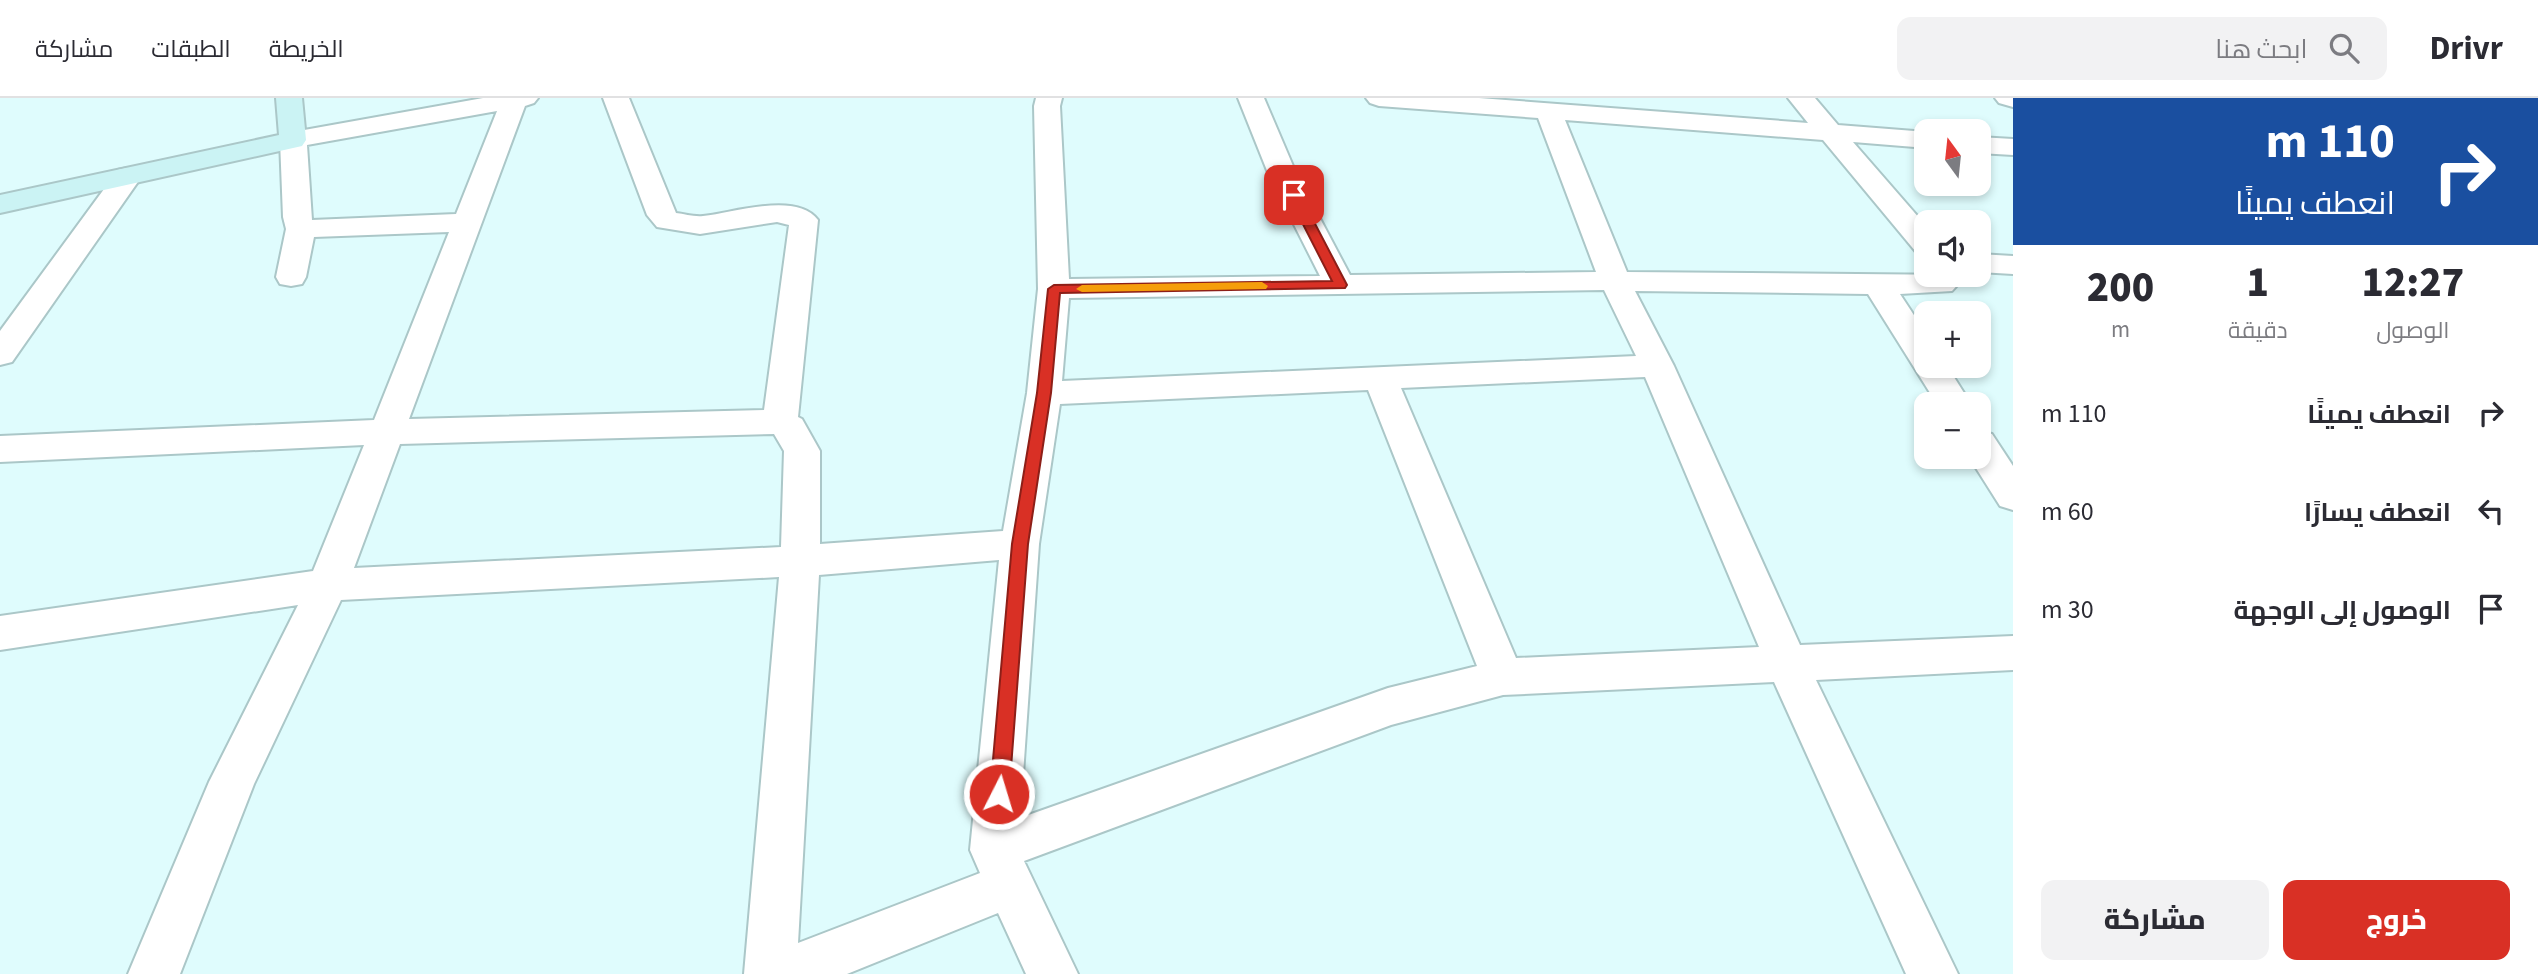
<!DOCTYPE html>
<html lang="ar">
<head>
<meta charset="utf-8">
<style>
  body { margin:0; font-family:"Source Sans 3",Cairo,sans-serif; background:#f2f2f3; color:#2b2b33; direction:rtl; height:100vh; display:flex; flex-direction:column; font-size:26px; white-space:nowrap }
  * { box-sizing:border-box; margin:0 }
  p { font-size:23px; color:#7c7c81 }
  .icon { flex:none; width:38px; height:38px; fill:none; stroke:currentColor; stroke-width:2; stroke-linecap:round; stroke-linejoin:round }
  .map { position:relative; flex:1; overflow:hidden; direction:ltr }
  .details { display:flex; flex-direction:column; background:#fff; width:525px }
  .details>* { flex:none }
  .banner { background:#1a4fa0; color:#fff; overflow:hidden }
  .needle { width:46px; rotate:345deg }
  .tools { position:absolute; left:1914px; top:21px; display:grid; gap:14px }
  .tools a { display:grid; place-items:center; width:77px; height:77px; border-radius:14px; background:#fff; box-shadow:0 4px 10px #0003; font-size:35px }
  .pin { position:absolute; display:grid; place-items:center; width:60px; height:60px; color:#fff; margin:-30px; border-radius:14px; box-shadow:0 4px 10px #0006 }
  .me { position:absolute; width:77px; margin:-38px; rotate:5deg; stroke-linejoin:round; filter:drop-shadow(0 0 5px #0008) }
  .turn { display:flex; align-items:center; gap:24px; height:147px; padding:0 28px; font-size:32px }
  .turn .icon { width:91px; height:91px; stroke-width:2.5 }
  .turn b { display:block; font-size:49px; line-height:60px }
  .eta { display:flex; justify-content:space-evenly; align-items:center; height:119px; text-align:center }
  .eta b { font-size:42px; font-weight:800; line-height:49px }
  .cta { display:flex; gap:14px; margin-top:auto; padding:14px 28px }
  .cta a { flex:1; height:80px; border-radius:14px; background:#d93025; color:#fff; font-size:28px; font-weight:800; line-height:80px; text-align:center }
  .cta a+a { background:#f2f2f3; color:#2b2b33 }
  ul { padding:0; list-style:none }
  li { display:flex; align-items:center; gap:21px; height:98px; padding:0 28px }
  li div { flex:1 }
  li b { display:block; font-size:26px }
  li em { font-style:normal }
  header { display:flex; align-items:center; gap:42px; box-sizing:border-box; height:98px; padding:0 35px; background:#fff; border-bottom:2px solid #e1e1e2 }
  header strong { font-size:33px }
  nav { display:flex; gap:38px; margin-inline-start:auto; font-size:24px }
  .search { width:490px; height:63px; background:#f2f2f3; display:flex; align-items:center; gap:18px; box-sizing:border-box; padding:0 24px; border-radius:14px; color:#7c7c81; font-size:26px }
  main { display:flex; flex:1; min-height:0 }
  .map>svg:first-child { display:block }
</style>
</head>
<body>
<header>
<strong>Drivr</strong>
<div class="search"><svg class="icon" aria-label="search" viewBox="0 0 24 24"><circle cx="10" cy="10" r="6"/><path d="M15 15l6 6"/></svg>ابحث هنا</div>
<nav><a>الخريطة</a><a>الطبقات</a><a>مشاركة</a></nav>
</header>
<main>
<section class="details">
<div class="banner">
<div class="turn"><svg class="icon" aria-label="right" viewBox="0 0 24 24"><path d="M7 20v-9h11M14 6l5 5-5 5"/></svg><div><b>110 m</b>انعطف يمينًا</div></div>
</div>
<div class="eta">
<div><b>12:27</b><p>الوصول</p></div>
<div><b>1</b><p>دقيقة</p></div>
<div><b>200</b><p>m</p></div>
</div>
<ul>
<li><svg class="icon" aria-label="right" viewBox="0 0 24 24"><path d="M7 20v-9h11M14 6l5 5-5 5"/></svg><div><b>انعطف يمينًا</b></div><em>110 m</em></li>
<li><svg class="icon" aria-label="left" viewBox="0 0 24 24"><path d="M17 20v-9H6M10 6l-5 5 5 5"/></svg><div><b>انعطف يسارًا</b></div><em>60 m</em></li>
<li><svg class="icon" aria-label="arrive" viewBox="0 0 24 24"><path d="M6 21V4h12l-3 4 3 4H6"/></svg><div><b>الوصول إلى الوجهة</b></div><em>30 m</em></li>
</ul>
<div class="cta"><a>خروج</a><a>مشاركة</a></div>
</section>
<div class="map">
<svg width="2013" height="876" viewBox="0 0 2013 876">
  <rect width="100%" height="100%" fill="#dffcfd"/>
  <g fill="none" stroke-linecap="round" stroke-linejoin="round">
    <g stroke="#abc7c8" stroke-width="4">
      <path id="street" d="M 483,0 L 538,0 L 534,5 L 525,8 L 409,321 L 764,312 L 789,127 L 777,124 L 700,136 L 657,129 L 647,117 L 603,0 L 629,0 L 676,115 C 685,116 694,119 703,118 C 733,115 797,93 818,122 L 798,319 L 802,321 L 820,353 L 820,446 L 1003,433 L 1027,295 L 1038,191 L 1034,8 L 1036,0 L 1062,0 L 1060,8 L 1069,181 L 1320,178 L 1268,75 L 1238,0 L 1264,0 L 1296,75 L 1350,177 L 1596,174 L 1538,20 L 1379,8 L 1370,5 L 1366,0 L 1479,0 L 1808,25 L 1788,0 L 1815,0 L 1838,27 L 1927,34 L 1927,50 L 1853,44 L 1927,129 L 1927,157 L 1916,154 L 1823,42 L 1565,22 L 1627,174 L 1962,177 L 1962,182 L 1952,193 L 1900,196 L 1927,237 L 1927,268 L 1947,268 L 1971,306 L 1937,306 L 1868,196 L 1635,193 L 1674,268 L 1800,547 L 2013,538 L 2013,572 L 1816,582 L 1958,876 L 1906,876 L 1774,584 L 1503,597 L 1391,627 L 1024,763 L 1078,876 L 1026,876 L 998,815 L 847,876 L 744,876 L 779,479 L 341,502 L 254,686 L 180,876 L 128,876 L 209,684 L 298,507 L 0,552 L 0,518 L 313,473 L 364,347 L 0,364 L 0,338 L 374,322 L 449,134 L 314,139 L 306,179 L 302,186 L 291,188 L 280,186 L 276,179 L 286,131 L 283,119 L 280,42 L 284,36 L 293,34 ZM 497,13 L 456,116 L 312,122 L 307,47 ZM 1604,192 L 1636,258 L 1062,283 L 1069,200 ZM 1645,279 L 1759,549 L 1516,560 L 1401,290 ZM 1368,292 L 1477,568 L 1388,590 L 1020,720 L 1039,446 L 1060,306 ZM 774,336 L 784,353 L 781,449 L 354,470 L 400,346 ZM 999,462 L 970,752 L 980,775 L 798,845 L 819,477 Z
        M 1995,0 L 2013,0 L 2013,9 L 1999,5 Z
        M 1979,39 L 2013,41 L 2013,57 L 1979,55 Z
        M 128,70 L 138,72 L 142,78 L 12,264 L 0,267 L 0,233 L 118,72 Z
        M 1979,156 L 2013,158 L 2013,176 L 1979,174 Z
        M 1979,333 L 1992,336 L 2013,368 L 2013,412 L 2000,408 L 1969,359 L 1979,359 Z"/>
    </g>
    <g stroke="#abc7c8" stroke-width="4">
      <path id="secondary" d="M 276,0 L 302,0 L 306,42 L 302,48 L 0,115 L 0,97 L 279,37 Z"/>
    </g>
    <use href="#street" fill="#fff" fill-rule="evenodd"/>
    <use href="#secondary" fill="#cbf3f4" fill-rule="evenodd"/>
  </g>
  <path fill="#d93025" stroke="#8d1f18" stroke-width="2" d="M 1294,94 L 1300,97 L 1347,187 L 1345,190 L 1060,195 L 1051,295 L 1028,446 L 1009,696 L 1006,702 L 999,705 L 992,702 L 990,696 L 1012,446 L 1037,295 L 1048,191 L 1054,187 L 1332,183 L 1288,97 Z"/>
  <path fill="#f59e0b" d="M 1262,184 L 1268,188 L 1266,191 L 1082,194 L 1076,191 L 1082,187 Z"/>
</svg>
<div class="tools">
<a><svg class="needle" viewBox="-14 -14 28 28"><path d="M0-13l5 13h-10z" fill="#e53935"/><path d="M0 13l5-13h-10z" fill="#7c7c81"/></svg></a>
<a><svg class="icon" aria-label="sound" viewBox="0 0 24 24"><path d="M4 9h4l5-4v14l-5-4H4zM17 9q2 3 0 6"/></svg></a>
<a>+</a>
<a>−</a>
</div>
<div class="pin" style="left:1294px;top:97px;background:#d93025"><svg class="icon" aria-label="arrive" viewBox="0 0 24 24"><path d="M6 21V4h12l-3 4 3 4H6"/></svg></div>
<svg class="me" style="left:999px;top:696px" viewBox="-20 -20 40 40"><circle r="17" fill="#d93025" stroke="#fff" stroke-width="3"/><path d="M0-11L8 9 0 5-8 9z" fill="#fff"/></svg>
</div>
</main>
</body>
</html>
